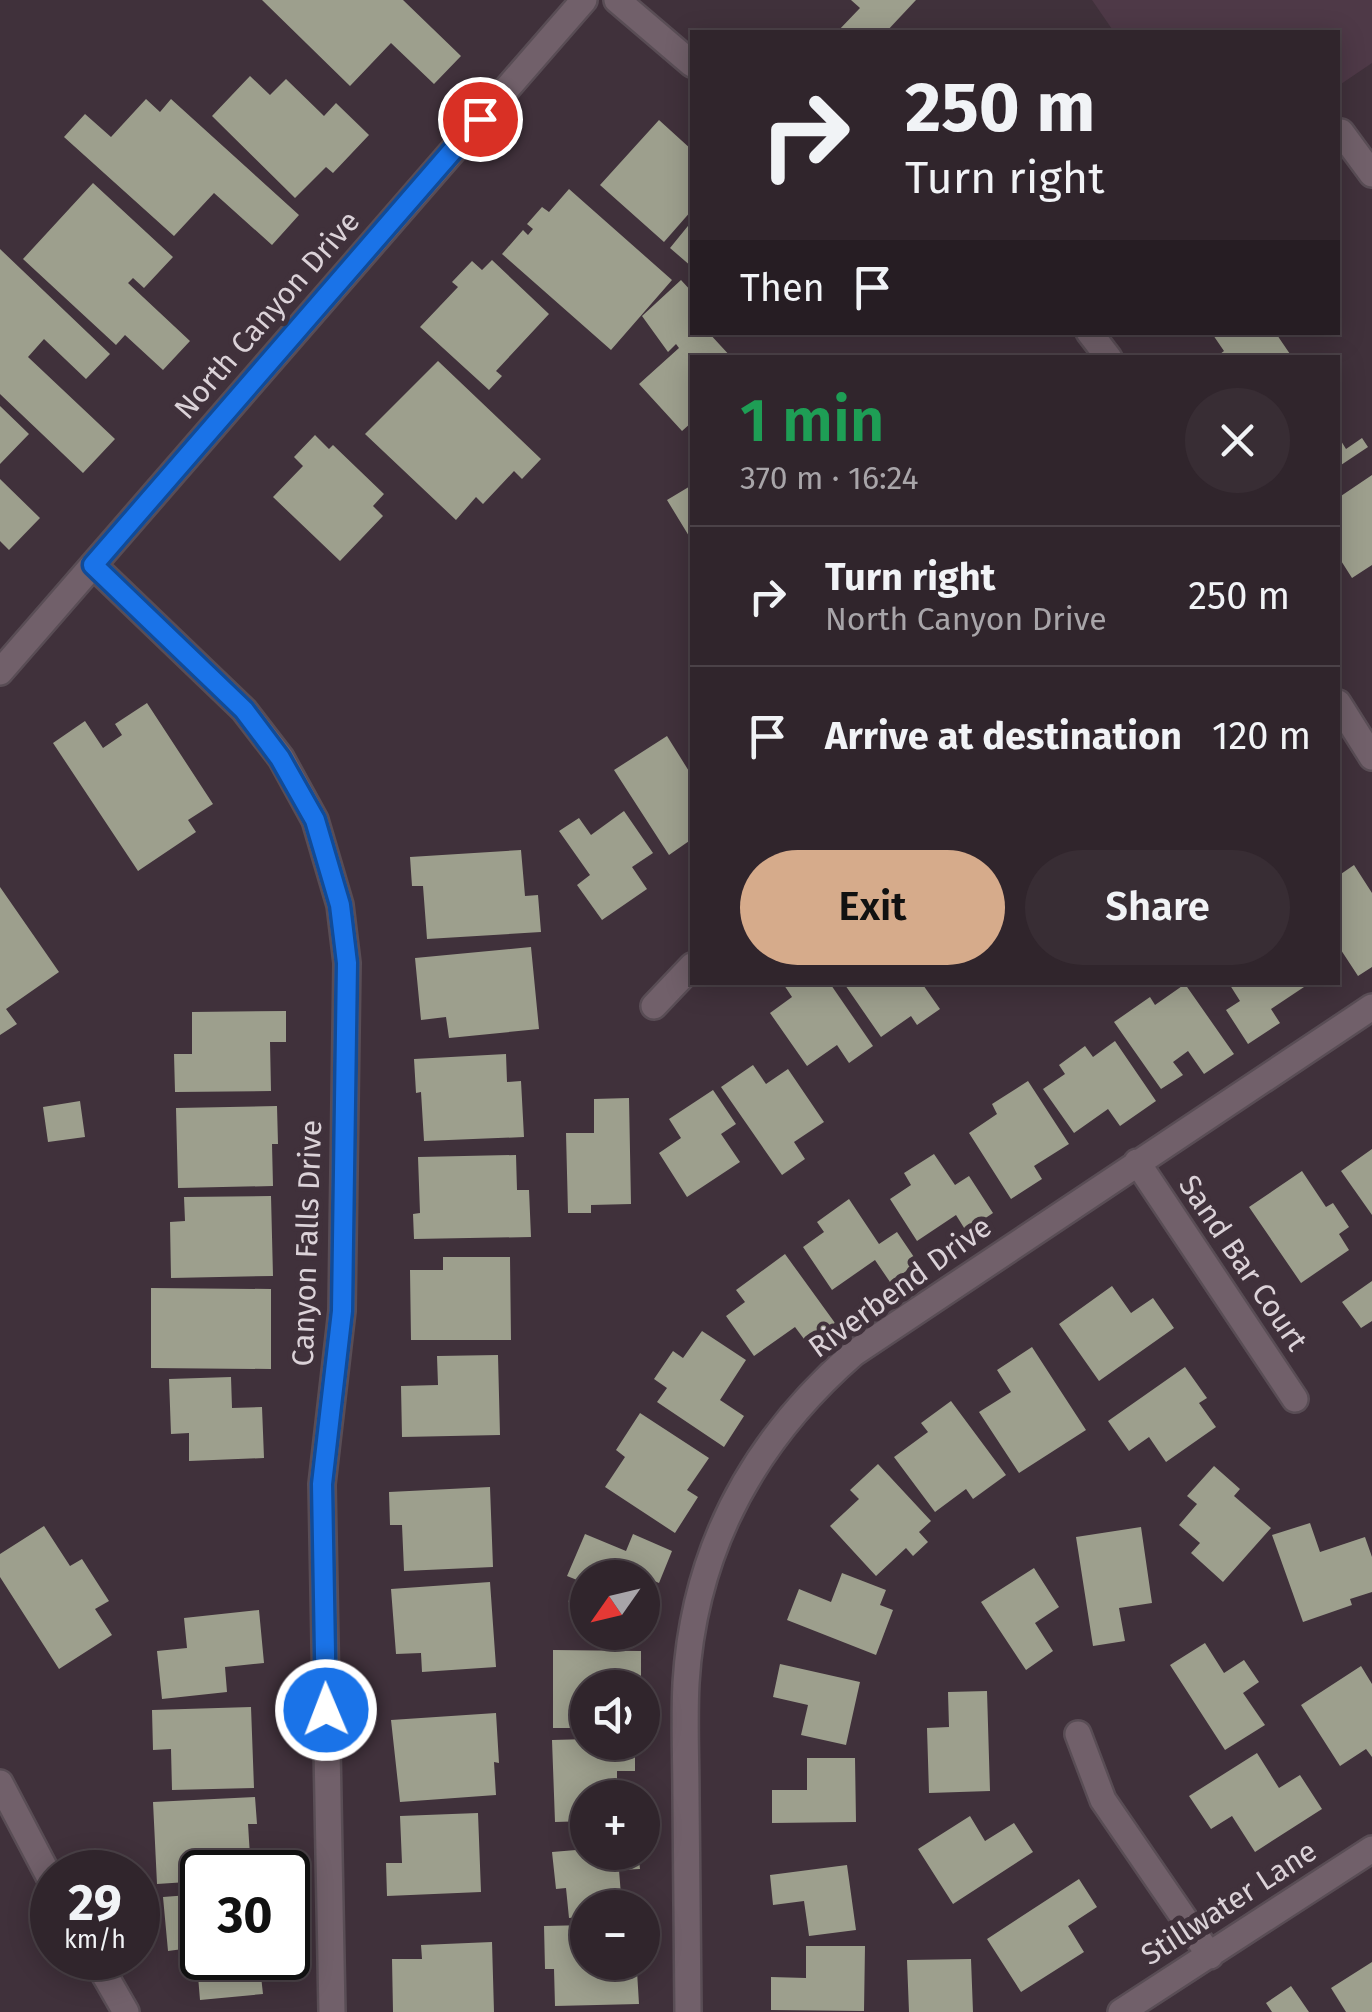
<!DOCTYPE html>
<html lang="en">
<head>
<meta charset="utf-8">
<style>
  body { margin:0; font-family:"Fira Sans",sans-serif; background:#382d34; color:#f1f3f6; height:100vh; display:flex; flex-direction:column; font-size:38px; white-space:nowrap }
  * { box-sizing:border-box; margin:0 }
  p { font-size:32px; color:#a8a5a9 }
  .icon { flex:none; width:55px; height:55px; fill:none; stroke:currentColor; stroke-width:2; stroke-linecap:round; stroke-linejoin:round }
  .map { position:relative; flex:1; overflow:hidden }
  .sheet { position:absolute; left:690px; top:355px; width:650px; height:630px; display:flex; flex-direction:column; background:#30252c; border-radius:0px; box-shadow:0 5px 25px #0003,0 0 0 2px #4b4248 }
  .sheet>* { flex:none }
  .banner { position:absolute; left:690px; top:30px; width:650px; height:305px; border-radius:0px; box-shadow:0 5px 25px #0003,0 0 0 2px #4b4248; background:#30252c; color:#f1f3f6; overflow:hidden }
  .needle { width:65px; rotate:236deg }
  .controls { position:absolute; left:570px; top:1560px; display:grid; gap:20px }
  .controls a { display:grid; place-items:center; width:90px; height:90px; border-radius:50%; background:#30252c; box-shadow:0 5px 25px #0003,0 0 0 2px #4b4248; font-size:50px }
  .speed { position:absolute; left:30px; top:1850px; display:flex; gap:20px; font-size:50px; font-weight:700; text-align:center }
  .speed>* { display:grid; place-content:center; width:130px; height:130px; border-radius:50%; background:#30252c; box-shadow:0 5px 25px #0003,0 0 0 2px #4b4248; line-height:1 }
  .speed small { font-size:25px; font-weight:400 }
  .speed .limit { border:5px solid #111; border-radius:15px; background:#fff; color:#111 }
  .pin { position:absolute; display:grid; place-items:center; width:85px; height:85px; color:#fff; margin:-42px; border:5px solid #fff; border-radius:50%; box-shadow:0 2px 10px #0007 }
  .me { position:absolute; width:110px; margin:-55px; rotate:359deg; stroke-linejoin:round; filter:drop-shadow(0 0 8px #0008) }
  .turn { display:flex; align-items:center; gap:35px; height:210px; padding:0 50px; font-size:45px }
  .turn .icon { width:130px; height:130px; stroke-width:2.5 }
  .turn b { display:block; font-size:70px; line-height:85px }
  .then { display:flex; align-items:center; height:95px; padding:0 50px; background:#0003; gap:20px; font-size:38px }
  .round { display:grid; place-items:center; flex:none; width:105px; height:105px; border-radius:52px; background:#382d34 }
  .head { display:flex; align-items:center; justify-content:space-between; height:170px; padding:0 50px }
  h1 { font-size:60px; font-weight:600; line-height:75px; color:#1e9e55 }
  .primary-button { display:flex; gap:20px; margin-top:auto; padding:20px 50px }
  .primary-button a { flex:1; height:115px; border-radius:60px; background:#d6ab8b; color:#111; font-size:40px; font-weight:600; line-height:115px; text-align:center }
  .primary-button a+a { background:#382d34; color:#f1f3f6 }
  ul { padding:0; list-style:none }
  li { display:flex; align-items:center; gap:30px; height:140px; padding:0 50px; border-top:2px solid #4b4248 }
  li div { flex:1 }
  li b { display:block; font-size:38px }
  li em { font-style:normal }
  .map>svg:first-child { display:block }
</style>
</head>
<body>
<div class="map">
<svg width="1372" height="2012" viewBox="0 0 1372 2012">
  <rect width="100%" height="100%" fill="#40313b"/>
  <path fill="#4e3947" d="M 1092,0 L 1372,0 L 1372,63 L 1338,86 L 1338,32 L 1114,32 Z"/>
  <path fill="#9d9f8d" d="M 262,0 L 403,0 L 461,56 L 434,84 L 391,43 L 350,86 Z
    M 851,0 L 916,0 L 886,32 L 837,32 L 860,8 Z
    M 250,76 L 270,95 L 286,79 L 324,116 L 336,103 L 369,135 L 333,173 L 326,167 L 295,198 L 212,116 Z
    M 146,99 L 160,112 L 171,99 L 299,215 L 272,245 L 214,193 L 174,236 L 64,137 L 85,114 L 111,137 Z
    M 659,120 L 692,150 L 692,210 L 664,242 L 600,185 Z
    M 93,183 L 173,257 L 144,288 L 133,278 L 128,283 L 190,341 L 163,370 L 125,335 L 116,345 L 23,259 Z
    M 569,189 L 672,280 L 611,350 L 502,254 L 523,230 L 528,235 L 533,229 L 527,224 L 542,207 L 549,212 Z
    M 692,221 L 692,267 L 670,248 Z
    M 0,249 L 110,354 L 86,379 L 44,339 L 28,357 L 115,439 L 83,473 L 0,394 Z
    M 492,260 L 549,314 L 496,371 L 502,376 L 489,390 L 420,327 L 458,287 L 452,282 L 472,261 L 482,270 Z
    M 681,280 L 692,292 L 692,332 L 708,332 L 732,358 L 692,358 L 692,422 L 682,431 L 639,384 L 679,348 L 676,344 L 668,352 L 642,316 Z
    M 1211,332 L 1275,332 L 1290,354 L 1285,358 L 1215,358 L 1224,351 Z
    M 438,361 L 541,459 L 522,479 L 514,471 L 483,504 L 476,497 L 456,520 L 365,434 Z
    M 0,406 L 29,434 L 0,464 Z
    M 315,435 L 329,449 L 333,445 L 384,494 L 373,506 L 383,516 L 340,561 L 273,497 L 303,466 L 294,457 Z
    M 1338,436 L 1346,449 L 1362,438 L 1368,447 L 1338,467 Z
    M 1372,475 L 1372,565 L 1352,578 L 1338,556 L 1338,498 Z
    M 0,479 L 40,518 L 9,550 L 0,541 Z
    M 692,485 L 692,541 L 667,500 Z
    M 147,703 L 213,804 L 188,820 L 196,832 L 138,871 L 53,743 L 85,721 L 103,748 L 122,735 L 115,724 Z
    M 667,736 L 692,776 L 692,839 L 669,855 L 614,770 Z
    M 624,811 L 653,853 L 632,867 L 647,889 L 602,920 L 577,885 L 590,875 L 559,831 L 579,818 L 591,835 Z
    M 521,850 L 525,896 L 538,895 L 541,932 L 427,939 L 423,886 L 412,886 L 410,857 Z
    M 1354,865 L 1372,893 L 1372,967 L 1358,976 L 1341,950 L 1338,953 L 1338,876 Z
    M 0,887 L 59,972 L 6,1009 L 17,1024 L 0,1035 Z
    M 531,947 L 539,1029 L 449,1038 L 446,1017 L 421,1020 L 415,958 Z
    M 782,982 L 829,982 L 873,1046 L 849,1063 L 837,1045 L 807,1066 L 770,1013 L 792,997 Z
    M 843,982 L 921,982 L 940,1009 L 917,1025 L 911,1016 L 881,1037 Z
    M 1228,982 L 1305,982 L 1307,985 L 1271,1009 L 1280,1023 L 1248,1044 L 1226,1010 L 1240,1001 Z
    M 1185,984 L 1234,1054 L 1204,1074 L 1188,1051 L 1173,1062 L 1183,1075 L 1161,1089 L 1114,1022 L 1150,997 L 1155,1005 Z
    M 286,1011 L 286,1042 L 270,1042 L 271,1091 L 175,1092 L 174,1054 L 192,1054 L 192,1012 Z
    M 1115,1041 L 1156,1101 L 1120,1126 L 1108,1109 L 1074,1133 L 1043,1089 L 1065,1074 L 1059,1065 L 1085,1046 L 1093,1057 Z
    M 506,1054 L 507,1082 L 521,1081 L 524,1137 L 424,1141 L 421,1092 L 416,1093 L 414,1059 Z
    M 753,1065 L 766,1084 L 788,1069 L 824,1122 L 794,1142 L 805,1159 L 782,1175 L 721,1087 Z
    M 1028,1081 L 1069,1144 L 1034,1166 L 1042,1179 L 1011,1199 L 969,1133 L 997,1114 L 992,1104 Z
    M 713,1090 L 736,1124 L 721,1134 L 740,1162 L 687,1197 L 659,1153 L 681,1138 L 669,1119 Z
    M 629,1098 L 631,1204 L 591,1205 L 591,1213 L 568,1213 L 566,1133 L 594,1133 L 594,1099 Z
    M 80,1101 L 85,1137 L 48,1142 L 43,1107 Z
    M 277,1106 L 278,1144 L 272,1144 L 273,1186 L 178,1188 L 176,1108 Z
    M 1372,1149 L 1372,1215 L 1341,1171 Z
    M 934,1154 L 955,1185 L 969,1176 L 993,1213 L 966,1231 L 956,1215 L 917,1241 L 890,1199 L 911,1185 L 904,1173 Z
    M 516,1155 L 517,1190 L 529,1190 L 531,1237 L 414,1239 L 413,1214 L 420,1213 L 418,1157 Z
    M 1302,1171 L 1326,1207 L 1333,1203 L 1349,1227 L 1339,1234 L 1349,1250 L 1301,1283 L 1249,1207 Z
    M 271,1196 L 273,1276 L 171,1278 L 170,1222 L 185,1221 L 184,1197 Z
    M 849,1199 L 879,1244 L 897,1232 L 918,1263 L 890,1282 L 875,1260 L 832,1290 L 803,1247 L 824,1232 L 817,1222 Z
    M 785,1254 L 835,1323 L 807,1343 L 795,1327 L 754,1356 L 726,1316 L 745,1302 L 736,1290 Z
    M 443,1257 L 510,1257 L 511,1340 L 411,1340 L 410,1270 L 443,1270 Z
    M 1372,1281 L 1372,1321 L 1361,1328 L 1342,1302 Z
    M 1112,1286 L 1131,1313 L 1153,1298 L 1174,1328 L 1099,1381 L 1059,1324 Z
    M 151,1288 L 271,1289 L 271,1369 L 151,1368 Z
    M 702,1331 L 746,1360 L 720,1400 L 744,1416 L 724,1447 L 657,1402 L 667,1388 L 654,1379 L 673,1351 L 683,1358 Z
    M 1032,1347 L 1086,1430 L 1019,1473 L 979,1412 L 1011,1392 L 997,1370 Z
    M 498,1355 L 500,1435 L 402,1437 L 401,1386 L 438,1385 L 437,1356 Z
    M 1185,1367 L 1207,1398 L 1199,1403 L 1216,1427 L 1166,1462 L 1149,1437 L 1129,1451 L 1108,1421 Z
    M 231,1377 L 232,1408 L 262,1407 L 264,1458 L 189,1461 L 189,1433 L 171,1434 L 169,1379 Z
    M 951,1401 L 1006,1475 L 973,1499 L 966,1489 L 935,1512 L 894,1457 L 928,1432 L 921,1423 Z
    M 640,1413 L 709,1458 L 687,1490 L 698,1497 L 675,1533 L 605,1487 L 625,1457 L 616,1450 Z
    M 878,1464 L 931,1521 L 919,1532 L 928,1542 L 913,1556 L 906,1548 L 876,1576 L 830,1526 L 859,1499 L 850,1490 Z
    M 1214,1466 L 1240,1489 L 1234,1496 L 1271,1528 L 1223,1582 L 1191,1553 L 1200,1543 L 1179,1525 L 1197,1504 L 1187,1496 Z
    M 490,1487 L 493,1567 L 404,1571 L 402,1525 L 390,1525 L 389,1492 Z
    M 1310,1523 L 1320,1552 L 1365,1537 L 1372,1557 L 1372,1592 L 1350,1599 L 1352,1605 L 1303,1622 L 1272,1535 Z
    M 44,1526 L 70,1566 L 82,1559 L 109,1601 L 95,1609 L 112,1635 L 59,1669 L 0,1577 L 0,1554 Z
    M 1141,1527 L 1152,1603 L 1119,1608 L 1125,1641 L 1093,1646 L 1076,1537 Z
    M 585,1534 L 626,1551 L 633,1534 L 672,1551 L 659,1583 L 636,1573 L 634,1578 L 588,1578 L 588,1611 L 568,1602 L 577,1580 L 567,1576 Z
    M 1034,1568 L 1059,1607 L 1035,1623 L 1053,1651 L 1026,1670 L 981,1602 Z
    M 842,1573 L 886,1590 L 880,1605 L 893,1610 L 876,1655 L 787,1620 L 799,1589 L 831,1602 Z
    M 490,1582 L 496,1667 L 422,1672 L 421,1653 L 396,1654 L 391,1589 Z
    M 259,1610 L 264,1663 L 225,1667 L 227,1692 L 162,1699 L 157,1651 L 187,1648 L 184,1618 Z
    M 1205,1643 L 1224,1673 L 1244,1660 L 1259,1682 L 1243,1693 L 1265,1725 L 1225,1750 L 1170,1665 Z
    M 553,1650 L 641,1651 L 641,1684 L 588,1688 L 588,1728 L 553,1728 Z
    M 780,1664 L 860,1682 L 846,1745 L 801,1735 L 808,1705 L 773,1697 Z
    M 1361,1666 L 1372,1684 L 1372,1757 L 1366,1749 L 1340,1766 L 1301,1705 Z
    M 987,1691 L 990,1791 L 929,1793 L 927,1728 L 949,1727 L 948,1692 Z
    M 251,1707 L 254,1788 L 172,1790 L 171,1749 L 153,1750 L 152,1710 Z
    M 496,1713 L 499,1763 L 494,1762 L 496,1795 L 400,1802 L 391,1720 Z
    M 588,1739 L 588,1742 L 635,1742 L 635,1771 L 617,1771 L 617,1798 L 588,1798 L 588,1821 L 555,1822 L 552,1740 Z
    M 1257,1753 L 1279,1788 L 1300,1775 L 1322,1809 L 1255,1852 L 1232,1816 L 1211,1829 L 1189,1796 Z
    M 807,1758 L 855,1758 L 856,1822 L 772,1823 L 772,1790 L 807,1790 Z
    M 255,1797 L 257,1824 L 248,1824 L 251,1872 L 202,1872 L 202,1881 L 157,1884 L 153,1802 Z
    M 478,1813 L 481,1892 L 387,1896 L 386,1863 L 402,1863 L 400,1816 Z
    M 970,1816 L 985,1841 L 1014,1823 L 1033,1852 L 953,1904 L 918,1849 Z
    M 588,1849 L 588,1852 L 638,1852 L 640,1869 L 619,1870 L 622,1908 L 588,1908 L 588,1916 L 569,1918 L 566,1888 L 556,1889 L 552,1852 Z
    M 847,1865 L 856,1930 L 809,1936 L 804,1901 L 773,1905 L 770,1875 Z
    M 1079,1879 L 1097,1907 L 1068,1926 L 1084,1952 L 1021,1992 L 987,1939 Z
    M 202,1894 L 202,1958 L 259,1958 L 263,1994 L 200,2000 L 198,1976 L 186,1977 L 183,1949 L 168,1951 L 163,1897 Z
    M 588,1925 L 588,1962 L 611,1962 L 612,1972 L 637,1971 L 639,2004 L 555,2006 L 554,1969 L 545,1969 L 544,1926 Z
    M 492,1942 L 494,2012 L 393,2012 L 392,1959 L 422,1959 L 421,1945 Z
    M 806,1946 L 865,1946 L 864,2011 L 771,2010 L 771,1977 L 806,1978 Z
    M 971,1959 L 973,2012 L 909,2012 L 907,1960 Z
    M 1372,1962 L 1372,2012 L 1346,2012 L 1331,1988 Z
    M 1291,1986 L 1309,2012 L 1272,2012 L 1266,2003 Z"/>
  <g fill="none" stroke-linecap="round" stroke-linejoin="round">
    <g stroke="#594d55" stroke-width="30">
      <path id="minor" d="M 617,0 L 692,64
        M 1341,132 L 1372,174
        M 1089,332 L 1109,358
        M 93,565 L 244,710 L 281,758 L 315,820 L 340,905 L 347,963 L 342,1311 L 322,1484 L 332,2012
        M 0,672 L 584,0
        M 1338,703 L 1372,757
        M 654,1006 L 692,966
        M 1137,1162 L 1295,1399
        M 1078,1734 L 1103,1800 L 1210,1956
        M 0,1783 L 52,1882
        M 95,1958 L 126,2012
        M 688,2012 C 687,1941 687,1869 686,1798 C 686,1760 684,1721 686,1683 C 694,1549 753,1441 854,1353 L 1372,1007
        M 1121,2012 L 1372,1849"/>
    </g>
    <use href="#minor" stroke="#71606a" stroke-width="25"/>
  </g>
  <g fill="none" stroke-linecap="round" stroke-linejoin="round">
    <g stroke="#114b97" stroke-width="25">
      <path id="route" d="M 326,1710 L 322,1484 L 342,1311 L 347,963 L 340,905 L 315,820 L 280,758 L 244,710 L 93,565 L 480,119"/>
    </g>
    <use href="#route" stroke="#1a73e8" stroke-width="18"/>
  </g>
  <g text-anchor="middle" stroke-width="10" stroke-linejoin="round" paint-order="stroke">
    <g font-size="30" fill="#dbd2d8" stroke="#40313b">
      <text transform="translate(267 315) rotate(-49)" y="10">North Canyon Drive</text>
      <text transform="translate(307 1243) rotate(-88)" y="10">Canyon Falls Drive</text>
      <text transform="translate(1243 1263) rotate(56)" y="10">Sand Bar Court</text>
      <text transform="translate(900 1287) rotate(-36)" y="10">Riverbend Drive</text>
      <text transform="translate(1229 1903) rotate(-33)" y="10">Stillwater Lane</text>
    </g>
  </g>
</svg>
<div class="controls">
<a><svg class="needle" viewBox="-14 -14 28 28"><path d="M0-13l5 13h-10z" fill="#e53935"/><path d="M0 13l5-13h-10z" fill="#a8a5a9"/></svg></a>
<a><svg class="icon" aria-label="sound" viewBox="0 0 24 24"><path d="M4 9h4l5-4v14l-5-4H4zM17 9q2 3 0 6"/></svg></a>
<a>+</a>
<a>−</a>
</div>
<div class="speed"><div>29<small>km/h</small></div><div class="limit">30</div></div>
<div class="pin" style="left:480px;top:119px;background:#d93025"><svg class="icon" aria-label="arrive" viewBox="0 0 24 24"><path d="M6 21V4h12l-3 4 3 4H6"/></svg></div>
<svg class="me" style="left:326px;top:1710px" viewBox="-20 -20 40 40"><circle r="17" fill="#1a73e8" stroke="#fff" stroke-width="3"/><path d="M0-11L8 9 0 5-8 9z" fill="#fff"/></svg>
<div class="banner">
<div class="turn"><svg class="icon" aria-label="right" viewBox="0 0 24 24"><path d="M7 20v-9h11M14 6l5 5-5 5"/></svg><div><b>250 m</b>Turn right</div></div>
<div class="then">Then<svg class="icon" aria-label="arrive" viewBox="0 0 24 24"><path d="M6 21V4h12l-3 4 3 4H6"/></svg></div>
</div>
<section class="sheet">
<div class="head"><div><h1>1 min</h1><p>370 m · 16:24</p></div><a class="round"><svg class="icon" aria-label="close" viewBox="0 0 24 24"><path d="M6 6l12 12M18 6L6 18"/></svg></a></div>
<ul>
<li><svg class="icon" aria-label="right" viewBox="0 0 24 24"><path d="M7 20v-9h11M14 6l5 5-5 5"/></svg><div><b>Turn right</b><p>North Canyon Drive</p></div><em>250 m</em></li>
<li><svg class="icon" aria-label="arrive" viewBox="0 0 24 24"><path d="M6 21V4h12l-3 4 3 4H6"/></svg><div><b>Arrive at destination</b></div><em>120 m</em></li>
</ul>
<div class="primary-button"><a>Exit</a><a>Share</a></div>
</section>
</div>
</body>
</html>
